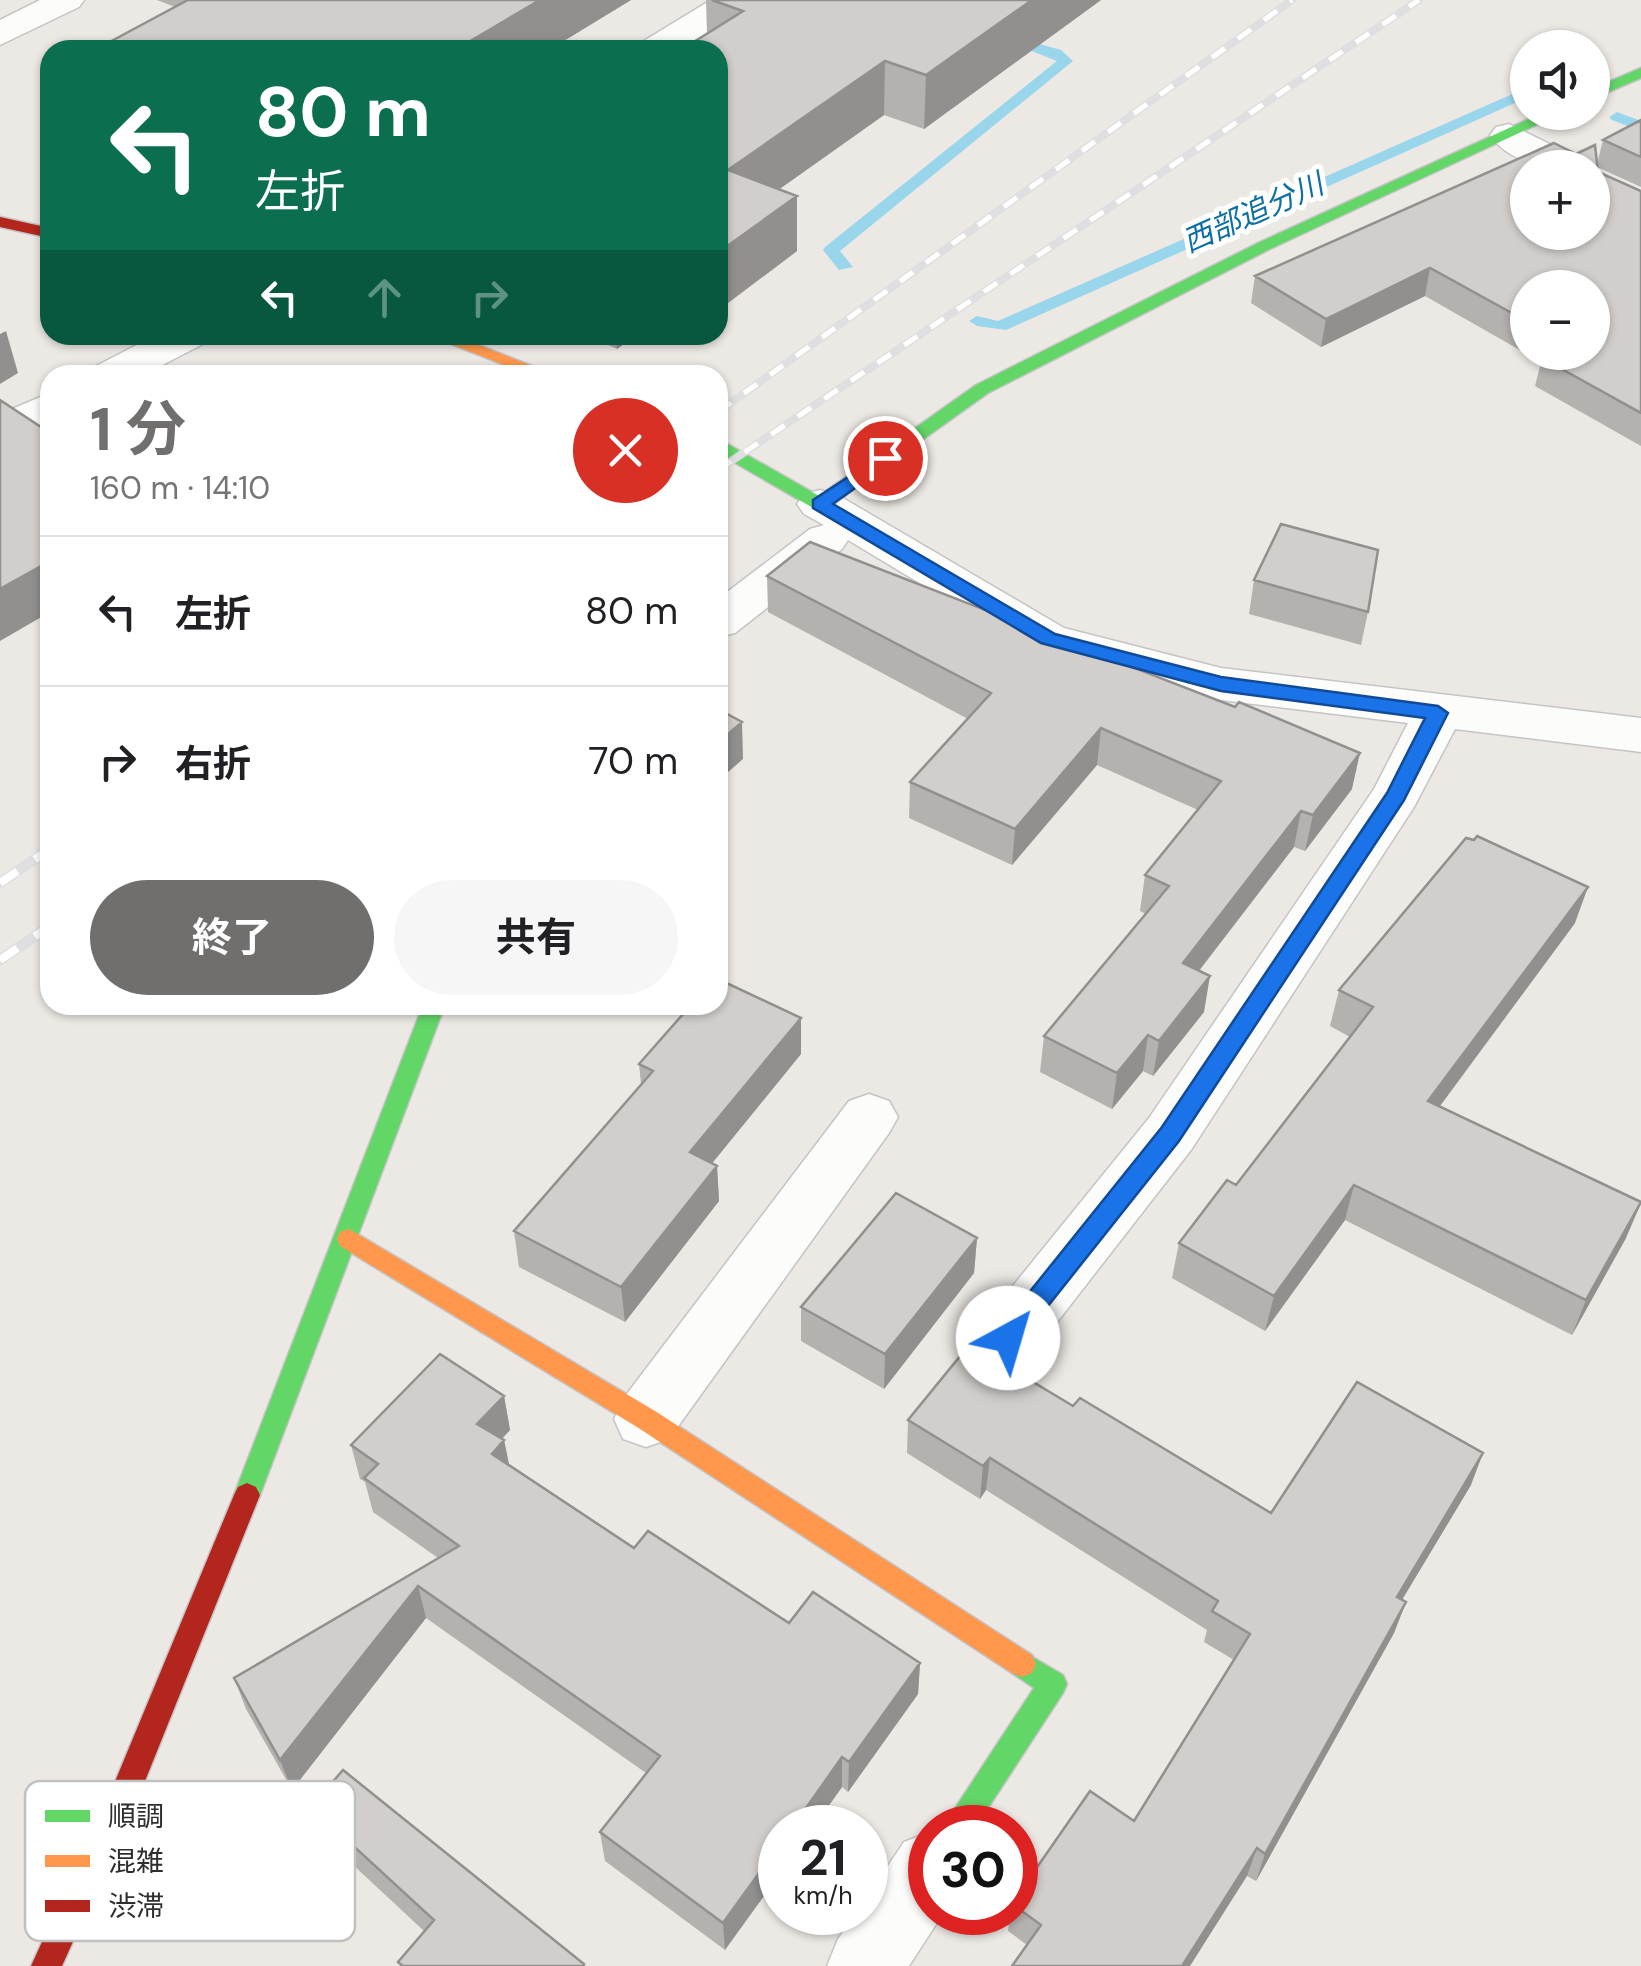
<!DOCTYPE html>
<html lang="ja">
<head>
<meta charset="utf-8">
<style>
  body { margin:0; font-family:"DM Sans","Noto Sans JP",sans-serif; background:#f6f6f6; color:#202124; height:100vh; display:flex; flex-direction:column; font-size:38px; white-space:nowrap }
  * { box-sizing:border-box; margin:0 }
  p { font-size:32px; color:#757577 }
  .icon { flex:none; width:55px; height:55px; fill:none; stroke:currentColor; stroke-width:2; stroke-linecap:round; stroke-linejoin:round }
  .map { position:relative; flex:1; overflow:hidden }
  .side { position:absolute; left:40px; top:365px; width:688px; height:650px; display:flex; flex-direction:column; background:#fff; border-radius:30px; box-shadow:0 2px 8px #0004 }
  .side>* { flex:none }
  .guide { position:absolute; left:40px; top:40px; width:688px; height:305px; border-radius:30px; box-shadow:0 2px 8px #0004; background:#0b6e4f; color:#fff; overflow:hidden }
  .controls { position:absolute; left:1510px; top:30px; display:grid; gap:20px }
  .controls a { display:grid; place-items:center; width:100px; height:100px; border-radius:50%; background:#fff; box-shadow:0 2px 8px #0004; font-size:50px }
  .speed { position:absolute; left:758px; top:1805px; display:flex; gap:20px; font-size:50px; font-weight:700; text-align:center }
  .speed>* { display:grid; place-content:center; width:130px; height:130px; border-radius:50%; background:#fff; box-shadow:0 2px 8px #0004; line-height:1 }
  .speed small { font-size:25px; font-weight:400 }
  .speed .limit { border:15px solid #d22; background:#fff; color:#111 }
  .pin { position:absolute; display:grid; place-items:center; width:85px; height:85px; color:#fff; margin:-42px; border:5px solid #fff; border-radius:50%; box-shadow:0 2px 10px #0007 }
  .me { position:absolute; width:110px; margin:-55px; rotate:39deg; stroke-linejoin:round; filter:drop-shadow(0 0 8px #0008) }
  .turn { display:flex; align-items:center; gap:35px; height:210px; padding:0 50px; font-size:45px }
  .turn .icon { width:130px; height:130px; stroke-width:2.5 }
  .turn b { display:block; font-size:70px; line-height:85px }
  .lanes { display:flex; align-items:center; height:95px; padding:0 50px; background:#0003; justify-content:center; gap:50px; direction:ltr }
  .lanes .off { opacity:.35 }
  .round { display:grid; place-items:center; flex:none; width:105px; height:105px; border-radius:52px; background:#f6f6f6 }
  .summary { display:flex; align-items:center; justify-content:space-between; height:170px; padding:0 50px }
  h1 { font-size:60px; font-weight:700; line-height:75px; color:#706f6e }
  .primary-button { display:flex; gap:20px; margin-top:auto; padding:20px 50px }
  .primary-button a { flex:1; height:115px; border-radius:60px; background:#706f6e; color:#fff; font-size:40px; font-weight:700; line-height:115px; text-align:center }
  .primary-button a+a { background:#f6f6f6; color:#202124 }
  ul { padding:0; list-style:none }
  li { display:flex; align-items:center; gap:30px; height:150px; padding:0 50px; border-top:2px solid #e0e0e0 }
  li div { flex:1 }
  li b { display:block; font-size:38px }
  li em { font-style:normal }
  .map>svg:first-child { display:block }
</style>
</head>
<body>
<div class="map">
<svg width="1641" height="1966" viewBox="0 0 1641 1966">
  <rect width="100%" height="100%" fill="#ece8e4"/>
  <g fill="none" stroke-linecap="round" stroke-linejoin="round">
    <path fill="#99d6ec" fill-rule="evenodd" d="M 1003,34 L 1061,50 L 1073,61 L 840,251 L 853,267 L 839,270 L 823,250 L 825,247 L 1057,61 L 1003,40 Z
      M 1528,87 L 1528,97 L 1006,330 L 977,326 L 969,321 L 977,316 L 998,321 Z
      M 1617,112 L 1641,121 L 1641,131 L 1612,120 L 1609,117 Z"/>
    <g stroke="#c5c4c5" stroke-width="3">
      <path id="street" d="M 40,0 L 84,0 L 79,7 L 0,45 L 0,20 Z
        M 711,0 L 752,0 L 747,7 L 680,50 L 637,50 L 642,42 Z
        M 1509,124 L 1582,160 L 1588,168 C 1553,168 1512,167 1490,135 L 1496,127 Z
        M 156,335 L 209,335 L 203,344 L 143,375 L 90,375 L 96,366 Z
        M 50,393 L 50,423 L 0,444 L 0,414 Z
        M 820,490 L 836,494 L 1064,628 L 1221,668 L 1641,718 L 1641,752 L 1455,729 L 1414,807 L 1191,1150 L 1030,1357 L 1008,1364 L 986,1357 L 977,1338 L 986,1319 L 1149,1118 L 1374,789 L 1408,723 L 1221,700 L 1031,650 L 848,540 L 842,549 L 735,633 L 718,637 L 718,599 L 810,529 L 824,525 L 804,514 L 797,504 L 804,494 Z
        M 869,1094 L 889,1101 L 898,1117 L 889,1133 L 669,1439 L 646,1447 L 623,1439 L 614,1419 L 623,1399 L 849,1101 Z
        M 930,1832 L 930,1912 L 944,1912 L 909,1966 L 827,1966 L 838,1939 L 857,1912 L 865,1912 L 865,1900 L 904,1842 Z"/>
    </g>
    <g stroke="#c5c4c5" stroke-width="3">
      <path id="fast" d="M 1641,68 L 1641,78 L 1592,99 L 1592,89 Z
        M 1544,112 L 1564,112 L 1270,249 L 988,393 L 827,508 L 813,508 L 718,453 L 718,441 L 724,442 L 819,496 L 976,385 L 1258,243 Z
        M 423,1005 L 445,1005 L 260,1495 L 256,1503 L 247,1507 L 238,1503 L 234,1495 Z
        M 1022,1651 L 1063,1675 L 1067,1684 L 1063,1693 L 975,1828 L 942,1828 L 1034,1688 L 1012,1673 L 1008,1664 L 1012,1655 Z"/>
    </g>
    <g stroke="#c5c4c5" stroke-width="3">
      <path id="slow" d="M 428,335 L 453,335 L 555,375 L 530,375 Z
        M 349,1229 L 655,1411 L 1032,1655 L 1036,1664 L 1032,1673 L 1022,1677 L 1012,1673 L 637,1427 L 340,1246 L 337,1239 L 340,1232 Z"/>
    </g>
    <g stroke="#c5c4c5" stroke-width="3">
      <path id="jam" d="M 0,217 L 50,228 L 50,238 L 0,227 Z
        M 247,1483 L 256,1487 L 260,1495 L 141,1791 L 62,1966 L 31,1966 L 114,1784 L 234,1495 L 238,1487 Z"/>
    </g>
    <use href="#street" fill="#fcfcfb" fill-rule="evenodd"/>
    <use href="#fast" fill="#63d668" fill-rule="evenodd"/>
    <use href="#slow" fill="#ff974d" fill-rule="evenodd"/>
    <use href="#jam" fill="#b3261e" fill-rule="evenodd"/>
    <g stroke="#dfdfe1" stroke-width="8">
      <path id="rail-far1" d="M 718,412 L 1292,0
        M 718,470 L 1419,0"/>
    </g>
    <g stroke="#dfdfe1" stroke-width="11">
      <path id="rail" d="M 0,883 L 50,849
        M 0,960 L 50,926"/>
    </g>
    <use href="#rail-far1" stroke="#fff" stroke-width="5" stroke-dasharray="16" stroke-linecap="butt"/>
    <use href="#rail" stroke="#fff" stroke-width="8" stroke-dasharray="21" stroke-linecap="butt"/>
  </g>
  <path fill="#b4b1af" fill-rule="evenodd" d="M 157,0 L 631,0 L 549,50 L 105,50 L 104,45 L 175,7 Z
    M 706,0 L 1101,0 L 924,129 L 884,115 L 779,189 L 797,196 L 797,251 L 728,303 L 718,299 L 718,50 L 707,34 Z
    M 1641,120 L 1641,187 L 1597,167 L 1598,172 L 1641,191 L 1641,446 L 1535,386 L 1541,362 L 1425,296 L 1321,347 L 1251,303 L 1255,276 L 1597,164 L 1603,140 ZM 1528,288 L 1592,352 L 1528,352 Z
    M 585,335 L 636,335 L 617,349 Z
    M 767,576 L 1352,789 L 1305,851 L 1294,847 L 1199,971 L 1204,1012 L 1153,1076 L 1143,1071 L 1112,1109 L 1040,1072 L 1044,1036 L 1146,914 L 1140,911 L 1145,875 L 1198,810 L 1097,765 L 1012,865 L 909,818 L 910,782 L 968,719 L 768,612 Z
    M 1254,580 L 1368,612 L 1361,645 L 1249,614 Z
    M 1575,923 L 1440,1106 L 1626,1238 L 1572,1335 L 1345,1220 L 1265,1331 L 1172,1278 L 1179,1243 L 1236,1185 L 1350,1037 L 1330,1026 L 1339,990 Z
    M 619,1005 L 641,1005 L 634,1013 Z
    M 801,1054 L 712,1163 L 717,1166 L 719,1201 L 625,1322 L 519,1267 L 514,1231 L 641,1084 L 639,1064 Z
    M 977,1238 L 974,1273 L 884,1389 L 801,1341 L 801,1307 Z
    M 504,1396 L 510,1430 L 502,1439 L 504,1440 L 509,1465 L 634,1548 L 789,1623 L 920,1663 L 918,1694 L 848,1792 L 842,1787 L 813,1828 L 780,1828 L 725,1950 L 605,1861 L 600,1832 L 646,1773 L 426,1618 L 292,1790 L 246,1709 L 234,1678 L 438,1558 L 373,1512 L 365,1482 L 360,1479 L 351,1445 Z
    M 1073,1406 L 1271,1513 L 1471,1485 L 1402,1600 L 1406,1602 L 1394,1633 L 1256,1881 L 1247,1876 L 1027,1945 L 1008,1931 L 1010,1912 L 1015,1912 L 1015,1899 L 1134,1821 L 1234,1660 L 1204,1642 L 1207,1630 L 986,1490 L 980,1499 L 907,1453 L 908,1420 Z
    M 311,1807 L 584,1964 L 585,1966 L 400,1966 L 398,1962 L 424,1931 L 322,1836 Z"/>
  <path fill="#92908e" d="M 540,0 L 631,0 L 549,50 L 455,50 Z
    M 1032,0 L 1101,0 L 924,129 L 926,75 Z
    M 885,61 L 884,115 L 729,225 L 728,170 Z
    M 797,196 L 797,251 L 728,303 L 726,247 Z
    M 1430,268 L 1425,296 L 1321,347 L 1326,319 Z
    M 6,331 L 18,373 L 0,384 L 0,334 Z
    M 616,335 L 636,335 L 617,349 Z
    M 50,561 L 50,612 L 0,641 L 0,589 Z
    M 742,722 L 743,759 L 718,781 L 718,743 Z
    M 1101,728 L 1097,765 L 1012,865 L 1015,829 Z
    M 1360,753 L 1352,789 L 1305,851 L 1313,815 Z
    M 1301,811 L 1294,847 L 1177,999 L 1183,963 Z
    M 1588,887 L 1575,923 L 1417,1137 L 1428,1101 Z
    M 1210,976 L 1204,1012 L 1153,1076 L 1159,1041 Z
    M 801,1018 L 801,1054 L 692,1188 L 690,1152 Z
    M 1148,1035 L 1143,1071 L 1112,1109 L 1117,1073 Z
    M 717,1166 L 719,1201 L 625,1322 L 621,1287 Z
    M 1354,1185 L 1345,1220 L 1265,1331 L 1274,1296 Z
    M 1641,1203 L 1626,1238 L 1572,1335 L 1586,1300 Z
    M 977,1238 L 974,1273 L 884,1389 L 885,1354 Z
    M 504,1396 L 510,1430 L 484,1457 L 477,1424 Z
    M 504,1440 L 511,1474 L 492,1454 Z
    M 1483,1453 L 1471,1485 L 1385,1628 L 1397,1597 Z
    M 990,1458 L 986,1490 L 980,1499 L 983,1466 Z
    M 418,1586 L 426,1618 L 292,1790 L 280,1760 Z
    M 1406,1602 L 1394,1633 L 1256,1881 L 1265,1854 Z
    M 920,1663 L 918,1694 L 848,1792 L 849,1762 Z
    M 842,1757 L 842,1787 L 813,1828 L 792,1828 Z
    M 780,1844 L 780,1874 L 725,1950 L 723,1923 Z
    M 1257,1848 L 1247,1876 L 1190,1966 L 1182,1966 Z"/>
  <path fill="#d1cecb" stroke="#92908e" stroke-width="2.5" fill-rule="evenodd" d="M 188,0 L 540,0 L 455,50 L 116,50 L 104,45 Z
    M 712,0 L 1032,0 L 926,75 L 885,61 L 728,170 L 797,196 L 726,247 L 718,244 L 718,50 L 681,50 L 743,11 Z
    M 1641,120 L 1641,157 L 1603,140 Z
    M 1554,143 L 1576,154 L 1595,145 L 1598,172 L 1641,191 L 1641,413 L 1542,358 L 1552,352 L 1592,352 L 1592,288 L 1528,288 L 1528,322 L 1430,268 L 1326,319 L 1255,276 ZM 1528,168 L 1592,168 L 1592,232 L 1528,232 Z
    M 0,400 L 50,433 L 50,561 L 0,589 Z
    M 1281,524 L 1378,550 L 1368,612 L 1254,580 Z
    M 810,542 L 1235,707 L 1239,702 L 1360,753 L 1313,815 L 1301,811 L 1183,963 L 1210,976 L 1159,1041 L 1148,1035 L 1117,1073 L 1044,1036 L 1169,886 L 1145,875 L 1221,781 L 1101,728 L 1015,829 L 910,782 L 991,693 L 767,576 Z
    M 718,709 L 742,722 L 718,743 Z
    M 1477,836 L 1588,887 L 1428,1101 L 1641,1202 L 1586,1300 L 1354,1185 L 1274,1296 L 1179,1243 L 1227,1180 L 1236,1185 L 1373,1007 L 1339,990 L 1466,838 L 1474,840 Z
    M 718,979 L 801,1018 L 690,1152 L 717,1166 L 621,1287 L 514,1231 L 653,1071 L 639,1064 L 691,1005 L 718,1005 Z
    M 896,1193 L 977,1238 L 885,1354 L 801,1307 Z
    M 970,1344 L 1073,1406 L 1080,1398 L 1271,1513 L 1357,1382 L 1483,1453 L 1397,1597 L 1406,1602 L 1265,1854 L 1257,1848 L 1182,1966 L 1012,1966 L 1041,1925 L 1015,1906 L 1015,1899 L 1090,1791 L 1134,1821 L 1250,1634 L 1212,1611 L 1218,1601 L 990,1458 L 983,1466 L 908,1420 Z
    M 440,1354 L 504,1396 L 477,1424 L 504,1440 L 492,1454 L 634,1548 L 648,1531 L 789,1623 L 813,1592 L 920,1663 L 849,1762 L 842,1757 L 792,1828 L 780,1828 L 780,1844 L 723,1923 L 600,1832 L 660,1756 L 418,1586 L 280,1760 L 234,1678 L 459,1546 L 364,1478 L 378,1464 L 351,1445 Z
    M 343,1770 L 584,1964 L 583,1966 L 403,1966 L 398,1962 L 434,1920 L 311,1807 Z"/>
  <path fill="#1a73e8" stroke="#114b97" stroke-width="2.5" d="M 885,453 L 894,458 L 891,462 L 833,504 L 1055,634 L 1221,677 L 1438,706 L 1448,713 L 1404,800 L 1179,1141 L 1017,1345 L 1008,1349 L 999,1345 L 995,1338 L 999,1330 L 1162,1127 L 1387,793 L 1425,718 L 1221,691 L 1041,643 L 813,508 L 813,500 Z"/>
  <g text-anchor="middle" stroke-width="10" stroke-linejoin="round" paint-order="stroke">
    <g font-size="30" font-style="italic" fill="#0d6fa3" stroke="#fff">
      <text transform="translate(1253 213) rotate(-24)" y="10">西部追分川</text>
    </g>
  </g>
  <rect x="25" y="1781" width="330" height="160" rx="15" fill="#fff" stroke="#c0c0c0" stroke-width="2.5"/>
  <rect x="45" y="1810" width="45" height="12" fill="#63d668"/>
  <rect x="45" y="1855" width="45" height="12" fill="#ff974d"/>
  <rect x="45" y="1900" width="45" height="12" fill="#b3261e"/>
  <g font-size="28" fill="#2e2e2e">
    <text x="108" y="1826">順調</text>
    <text x="108" y="1871">混雑</text>
    <text x="108" y="1916">渋滞</text>
  </g>
</svg>
<div class="controls">
<a><svg class="icon" aria-label="sound" viewBox="0 0 24 24"><path d="M4 9h4l5-4v14l-5-4H4zM17 9q2 3 0 6"/></svg></a>
<a>+</a>
<a>−</a>
</div>
<div class="speed"><div>21<small>km/h</small></div><div class="limit">30</div></div>
<div class="pin" style="left:885px;top:458px;background:#d93025"><svg class="icon" aria-label="arrive" viewBox="0 0 24 24"><path d="M6 21V4h12l-3 4 3 4H6"/></svg></div>
<svg class="me" style="left:1008px;top:1338px" viewBox="-20 -20 40 40"><circle r="19" fill="#fff"/><path d="M0-13L10 11 0 6-10 11z" fill="#1a73e8"/></svg>
<div class="guide">
<div class="turn"><svg class="icon" aria-label="left" viewBox="0 0 24 24"><path d="M17 20v-9H6M10 6l-5 5 5 5"/></svg><div><b>80 m</b>左折</div></div>
<div class="lanes"><svg class="icon" aria-label="left" viewBox="0 0 24 24"><path d="M17 20v-9H6M10 6l-5 5 5 5"/></svg><svg class="icon off" aria-label="ahead" viewBox="0 0 24 24"><path d="M12 20V5M6 11l6-6 6 6"/></svg><svg class="icon off" aria-label="right" viewBox="0 0 24 24"><path d="M7 20v-9h11M14 6l5 5-5 5"/></svg></div>
</div>
<section class="side">
<div class="summary"><div><h1>1 分</h1><p>160 m · 14:10</p></div><a class="round" style="background:#d93025;color:#fff"><svg class="icon" aria-label="close" viewBox="0 0 24 24"><path d="M6 6l12 12M18 6L6 18"/></svg></a></div>
<ul>
<li><svg class="icon" aria-label="left" viewBox="0 0 24 24"><path d="M17 20v-9H6M10 6l-5 5 5 5"/></svg><div><b>左折</b></div><em>80 m</em></li>
<li><svg class="icon" aria-label="right" viewBox="0 0 24 24"><path d="M7 20v-9h11M14 6l5 5-5 5"/></svg><div><b>右折</b></div><em>70 m</em></li>
</ul>
<div class="primary-button"><a>終了</a><a>共有</a></div>
</section>
</div>
</body>
</html>
